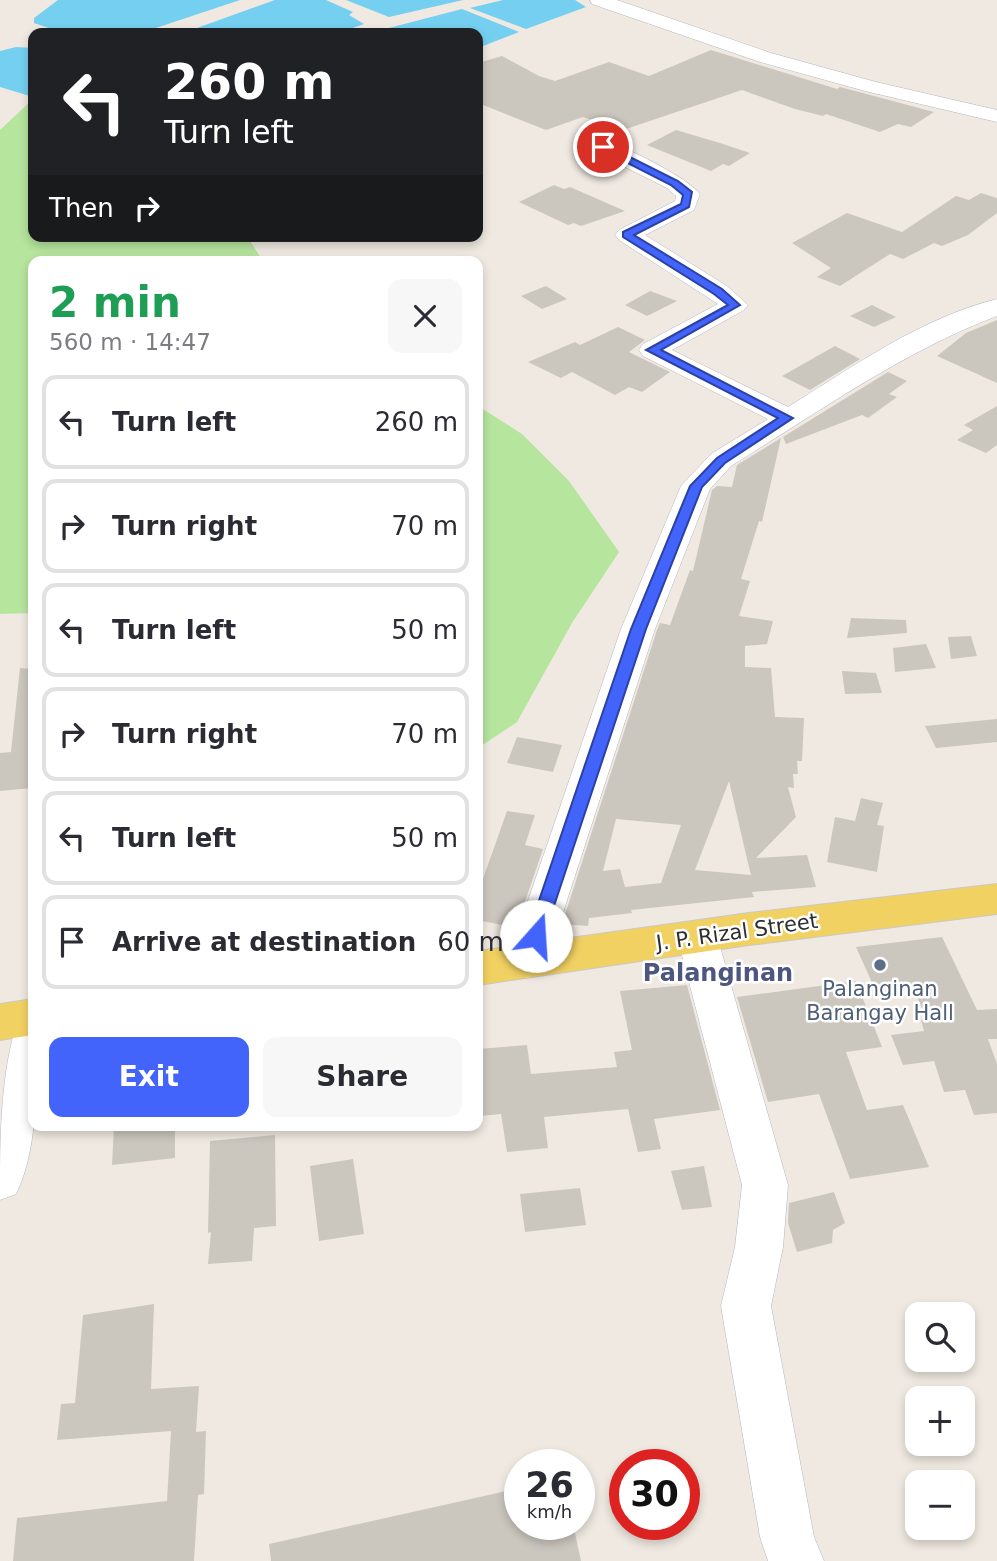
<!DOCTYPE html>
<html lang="en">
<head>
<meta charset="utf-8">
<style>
  body { margin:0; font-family:"DejaVu Sans",sans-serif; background:#f7f7f7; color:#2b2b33; height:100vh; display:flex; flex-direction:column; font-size:26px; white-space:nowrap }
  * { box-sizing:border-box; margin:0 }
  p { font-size:23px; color:#7c7c81 }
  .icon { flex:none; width:38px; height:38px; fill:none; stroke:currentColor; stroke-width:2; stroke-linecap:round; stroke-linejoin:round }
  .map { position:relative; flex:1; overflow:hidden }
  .drawer { position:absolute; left:28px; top:256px; width:455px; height:875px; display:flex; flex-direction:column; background:#fff; border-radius:14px; box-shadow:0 4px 10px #0003 }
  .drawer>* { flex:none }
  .banner { position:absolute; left:28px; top:28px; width:455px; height:214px; border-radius:14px; box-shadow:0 4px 10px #0003; background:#202124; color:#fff; overflow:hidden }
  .fabs { position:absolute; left:905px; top:1302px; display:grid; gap:14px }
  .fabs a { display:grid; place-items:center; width:70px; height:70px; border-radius:14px; background:#fff; box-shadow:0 4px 10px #0003; font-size:35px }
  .speed { position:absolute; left:504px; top:1449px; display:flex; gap:14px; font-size:35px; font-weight:700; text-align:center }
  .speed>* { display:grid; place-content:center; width:91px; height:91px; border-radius:50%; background:#fff; box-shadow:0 4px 10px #0003; line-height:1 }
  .speed small { font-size:18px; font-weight:400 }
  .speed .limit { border:10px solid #d22; background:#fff; color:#111 }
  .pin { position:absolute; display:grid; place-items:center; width:60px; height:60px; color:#fff; margin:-30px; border:4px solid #fff; border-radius:50%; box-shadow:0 2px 7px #0007 }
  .me { position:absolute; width:77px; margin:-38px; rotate:19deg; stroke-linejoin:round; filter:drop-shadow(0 0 5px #0008) }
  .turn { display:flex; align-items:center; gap:24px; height:147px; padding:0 21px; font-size:32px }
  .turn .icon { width:91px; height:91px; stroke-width:2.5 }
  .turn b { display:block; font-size:49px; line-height:60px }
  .then { display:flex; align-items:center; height:66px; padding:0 21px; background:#0003; gap:14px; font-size:26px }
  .round { display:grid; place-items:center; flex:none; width:74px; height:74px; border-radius:14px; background:#f7f7f7 }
  .head { display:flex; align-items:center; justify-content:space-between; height:119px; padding:0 21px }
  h1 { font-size:42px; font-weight:800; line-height:52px; color:#1e9e55 }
  .action { display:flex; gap:14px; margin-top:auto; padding:14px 21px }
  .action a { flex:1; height:80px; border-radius:14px; background:#4264fb; color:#fff; font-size:28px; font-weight:800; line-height:80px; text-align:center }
  .action a+a { background:#f7f7f7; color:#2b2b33 }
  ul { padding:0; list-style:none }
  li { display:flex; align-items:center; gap:21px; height:94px; margin:0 14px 10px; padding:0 7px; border:4px solid #e1e1e2; border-radius:14px }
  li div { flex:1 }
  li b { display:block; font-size:26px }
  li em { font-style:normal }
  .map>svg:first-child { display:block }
</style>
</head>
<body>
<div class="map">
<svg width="997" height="1561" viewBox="0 0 997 1561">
  <rect width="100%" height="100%" fill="#efe9e1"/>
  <path fill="#b6e59e" d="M 33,99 L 33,236 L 250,236 L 248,238 L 263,261 L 33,261 L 33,613 L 0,614 L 0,130 Z
    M 478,406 L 522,434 L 569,481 L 619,552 L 572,623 L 517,722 L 478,748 Z"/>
  <path fill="#75cff0" d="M 58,0 L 240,0 L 141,33 L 63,33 L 34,23 L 34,18 Z
    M 275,0 L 326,0 L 353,12 L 349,15 L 364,24 L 339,33 L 183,33 Z
    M 346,0 L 463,0 L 389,17 Z
    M 503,0 L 575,0 L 586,7 L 526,29 L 470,8 Z
    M 462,9 L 519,32 L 478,48 L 478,33 L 397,33 L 385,29 Z
    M 16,47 L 33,48 L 33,97 L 0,87 L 0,51 Z"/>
  <path fill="#cbc7bf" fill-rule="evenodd" d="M 711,50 L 837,89 L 840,87 L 934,112 L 911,127 L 898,124 L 880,132 L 826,114 L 823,116 L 795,109 L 742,90 L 623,130 L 583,117 L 546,130 L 478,103 L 478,63 L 502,56 L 539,76 L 555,81 L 609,62 L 649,76 Z
    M 676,130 L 720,143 L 750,153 L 729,166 L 723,164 L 711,171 L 647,145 Z
    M 554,185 L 564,189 L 570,187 L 625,211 L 581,226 L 574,223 L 568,225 L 519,202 Z
    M 981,193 L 997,198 L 997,213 L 968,235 L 942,246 L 934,243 L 903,259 L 890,254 L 840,286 L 817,277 L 831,268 L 792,243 L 847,213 L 902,232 L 956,196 L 969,200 Z
    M 546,286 L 567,299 L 542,309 L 521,296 Z
    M 650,291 L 677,301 L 647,316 L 625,305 Z
    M 872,305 L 896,317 L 874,327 L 850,316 Z
    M 997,320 L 997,383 L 937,356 L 966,333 Z
    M 618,327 L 645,340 L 629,352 L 670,372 L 642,392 L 629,387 L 615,395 L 572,372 L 561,378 L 528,362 L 575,342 L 580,345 Z
    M 835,346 L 860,359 L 810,390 L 782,376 Z
    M 888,372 L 907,381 L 889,394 L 897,397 L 868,418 L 862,415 L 786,444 L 783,437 Z
    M 997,406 L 997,445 L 986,453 L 957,440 L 973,430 L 964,425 Z
    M 781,438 L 762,522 L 759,521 L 741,579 L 750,581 L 739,616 L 773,621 L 767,644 L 745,646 L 745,667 L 771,668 L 775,717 L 804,718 L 802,761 L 797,761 L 798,774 L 793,774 L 794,788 L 788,787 L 796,817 L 756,858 L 807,855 L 816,887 L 752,892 L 754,897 L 631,910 L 632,913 L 589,918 L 588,926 L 562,924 L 657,630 L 660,623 L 670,625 L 690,570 L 693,571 L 712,490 L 717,486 L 732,487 L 737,465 ZM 729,781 L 747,859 L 751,875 L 695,870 ZM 616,819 L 681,825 L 661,883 L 625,887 L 620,869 L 603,871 Z
    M 851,618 L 906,620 L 907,633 L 847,638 Z
    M 971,636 L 977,656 L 951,659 L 948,637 Z
    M 926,644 L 936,668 L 895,672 L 893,648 Z
    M 20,668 L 33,669 L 33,788 L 0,791 L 0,753 L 11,752 Z
    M 842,671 L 876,673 L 882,693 L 845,694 Z
    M 997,719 L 997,742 L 936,748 L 925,726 Z
    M 517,737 L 562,745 L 553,772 L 507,763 Z
    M 861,798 L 883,803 L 877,825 L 884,826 L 877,872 L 827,862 L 835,817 L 855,821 Z
    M 507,811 L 535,815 L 525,845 L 543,849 L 516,928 L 478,920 L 478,893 Z
    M 942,937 L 977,1010 L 997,1009 L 997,1039 L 988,1039 L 997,1064 L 997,1113 L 974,1115 L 965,1090 L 944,1092 L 934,1061 L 903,1065 L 891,1035 L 924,1031 L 921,1020 L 927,1019 L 910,982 L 874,987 L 856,947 Z
    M 856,981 L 882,1047 L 846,1052 L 867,1110 L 903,1105 L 929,1167 L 850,1179 L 819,1094 L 768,1102 L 737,997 Z
    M 687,985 L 720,1110 L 654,1119 L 661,1149 L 638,1152 L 628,1109 L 544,1117 L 548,1148 L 507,1152 L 501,1114 L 480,1116 L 478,1049 L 527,1045 L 531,1074 L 617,1067 L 614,1052 L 632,1050 L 620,991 Z
    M 114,1125 L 175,1125 L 175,1158 L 112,1165 Z
    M 275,1135 L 276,1226 L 254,1228 L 252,1261 L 208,1264 L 211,1232 L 208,1233 L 210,1141 Z
    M 353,1159 L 364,1234 L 319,1241 L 310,1166 Z
    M 704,1166 L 712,1207 L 682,1210 L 671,1171 Z
    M 580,1188 L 586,1225 L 525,1232 L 520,1194 Z
    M 834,1192 L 845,1223 L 833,1230 L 832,1243 L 797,1252 L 788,1223 L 789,1203 Z
    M 154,1304 L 151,1389 L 199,1386 L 196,1432 L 206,1431 L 204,1494 L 198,1495 L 194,1561 L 13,1561 L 17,1518 L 167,1501 L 171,1431 L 57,1440 L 61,1404 L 75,1403 L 83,1315 Z
    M 520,1488 L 520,1524 L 573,1524 L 581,1561 L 271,1561 L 269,1544 Z"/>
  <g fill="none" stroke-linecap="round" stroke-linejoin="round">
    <g stroke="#b4b7c1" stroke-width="1">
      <path id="minor" d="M 590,0 L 617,0 L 771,53 L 876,82 L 997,110 L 997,122 L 865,91 L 757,61 L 592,4 Z
        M 603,140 C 624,146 687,177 700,194 L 694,210 L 645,235 L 727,286 L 748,305 L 744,310 L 672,350 L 788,407 C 854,366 921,318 997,299 L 997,316 C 902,352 817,413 731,466 L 710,489 L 655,629 L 547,962 L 541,973 L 527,978 L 513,973 L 507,962 L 621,629 L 681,486 L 711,454 L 768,419 L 643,356 L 639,350 L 643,344 L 718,304 L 619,240 L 615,235 L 619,230 L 675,201 L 676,196 L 667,188 L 595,152 L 592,147 L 595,142 Z
        M 697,921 L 711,925 L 717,936 L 788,1185 L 783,1247 L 771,1306 L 814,1537 L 824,1561 L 768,1561 L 760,1537 L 721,1306 L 735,1247 L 742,1185 L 677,936 L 683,925 Z
        M 33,1015 C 36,1071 41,1143 16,1194 L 0,1200 C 0,1142 0,1073 18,1020 Z"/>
    </g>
    <g stroke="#c9c9c9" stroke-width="2">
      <path id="major" d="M 997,884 L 997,914 L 749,945 L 478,985 L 478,951 L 749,913 Z
        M 33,999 L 33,1035 L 0,1040 L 0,1004 Z"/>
    </g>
    <use href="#minor" fill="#fff" fill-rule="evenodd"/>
    <use href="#major" fill="#f2d163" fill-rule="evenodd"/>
  </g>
  <path fill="#4264fb" stroke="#2b41a3" stroke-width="2" d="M 600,145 L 606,145 L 678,181 L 692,192 L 689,207 L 634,235 L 722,289 L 740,305 L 661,350 L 793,418 L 725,463 L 702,487 L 646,629 L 544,936 L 542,941 L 529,941 L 527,936 L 631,629 L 690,486 L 717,458 L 778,418 L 646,350 L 728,305 L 714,294 L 623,237 L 623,232 L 681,204 L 683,195 L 671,185 L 600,149 Z"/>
  <circle fill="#5c6f8a" stroke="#fff" stroke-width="2.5" cx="880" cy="965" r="7"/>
  <g text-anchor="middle" stroke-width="5" stroke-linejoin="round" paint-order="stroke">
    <g font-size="21" fill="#2e2e2e" stroke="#fff">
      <text transform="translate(737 932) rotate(-8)" y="7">J. P. Rizal Street</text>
    </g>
    <g font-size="21" fill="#4e5e75" stroke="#fff">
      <text x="880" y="996">Palanginan<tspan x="880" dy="24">Barangay Hall</tspan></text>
    </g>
    <g font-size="24" font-weight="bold" fill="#4d5680" stroke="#fff">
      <text x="718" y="981">Palanginan</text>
    </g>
  </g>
</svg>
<div class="fabs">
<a><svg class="icon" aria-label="search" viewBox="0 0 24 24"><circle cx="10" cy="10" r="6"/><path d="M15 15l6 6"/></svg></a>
<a>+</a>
<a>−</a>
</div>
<div class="speed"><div>26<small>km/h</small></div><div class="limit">30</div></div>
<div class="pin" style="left:603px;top:147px;background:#d93025"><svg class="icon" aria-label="arrive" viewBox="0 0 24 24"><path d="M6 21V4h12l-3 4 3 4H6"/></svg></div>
<svg class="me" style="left:536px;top:936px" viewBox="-20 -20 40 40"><circle r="19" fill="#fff"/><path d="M0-13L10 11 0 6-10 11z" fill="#4264fb"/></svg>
<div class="banner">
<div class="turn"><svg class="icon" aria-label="left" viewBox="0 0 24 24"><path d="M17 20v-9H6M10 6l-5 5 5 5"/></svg><div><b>260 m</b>Turn left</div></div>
<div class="then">Then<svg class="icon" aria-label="right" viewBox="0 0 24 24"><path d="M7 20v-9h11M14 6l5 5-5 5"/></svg></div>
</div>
<section class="drawer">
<div class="head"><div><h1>2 min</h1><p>560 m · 14:47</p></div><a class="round"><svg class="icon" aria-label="close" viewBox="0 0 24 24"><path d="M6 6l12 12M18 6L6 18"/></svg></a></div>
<ul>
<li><svg class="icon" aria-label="left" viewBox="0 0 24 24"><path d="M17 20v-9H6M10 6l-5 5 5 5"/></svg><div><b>Turn left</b></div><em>260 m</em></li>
<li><svg class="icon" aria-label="right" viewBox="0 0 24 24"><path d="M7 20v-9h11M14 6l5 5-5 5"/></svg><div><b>Turn right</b></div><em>70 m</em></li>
<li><svg class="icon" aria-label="left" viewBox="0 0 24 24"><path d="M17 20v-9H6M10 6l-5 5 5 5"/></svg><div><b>Turn left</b></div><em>50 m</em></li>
<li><svg class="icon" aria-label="right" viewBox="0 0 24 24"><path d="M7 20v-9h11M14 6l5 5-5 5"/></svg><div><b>Turn right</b></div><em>70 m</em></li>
<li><svg class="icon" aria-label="left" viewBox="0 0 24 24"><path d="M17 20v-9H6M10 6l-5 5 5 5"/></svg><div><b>Turn left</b></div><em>50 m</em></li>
<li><svg class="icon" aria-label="arrive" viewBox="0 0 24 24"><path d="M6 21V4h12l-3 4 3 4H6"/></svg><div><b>Arrive at destination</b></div><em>60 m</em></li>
</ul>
<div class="action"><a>Exit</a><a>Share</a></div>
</section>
</div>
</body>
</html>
